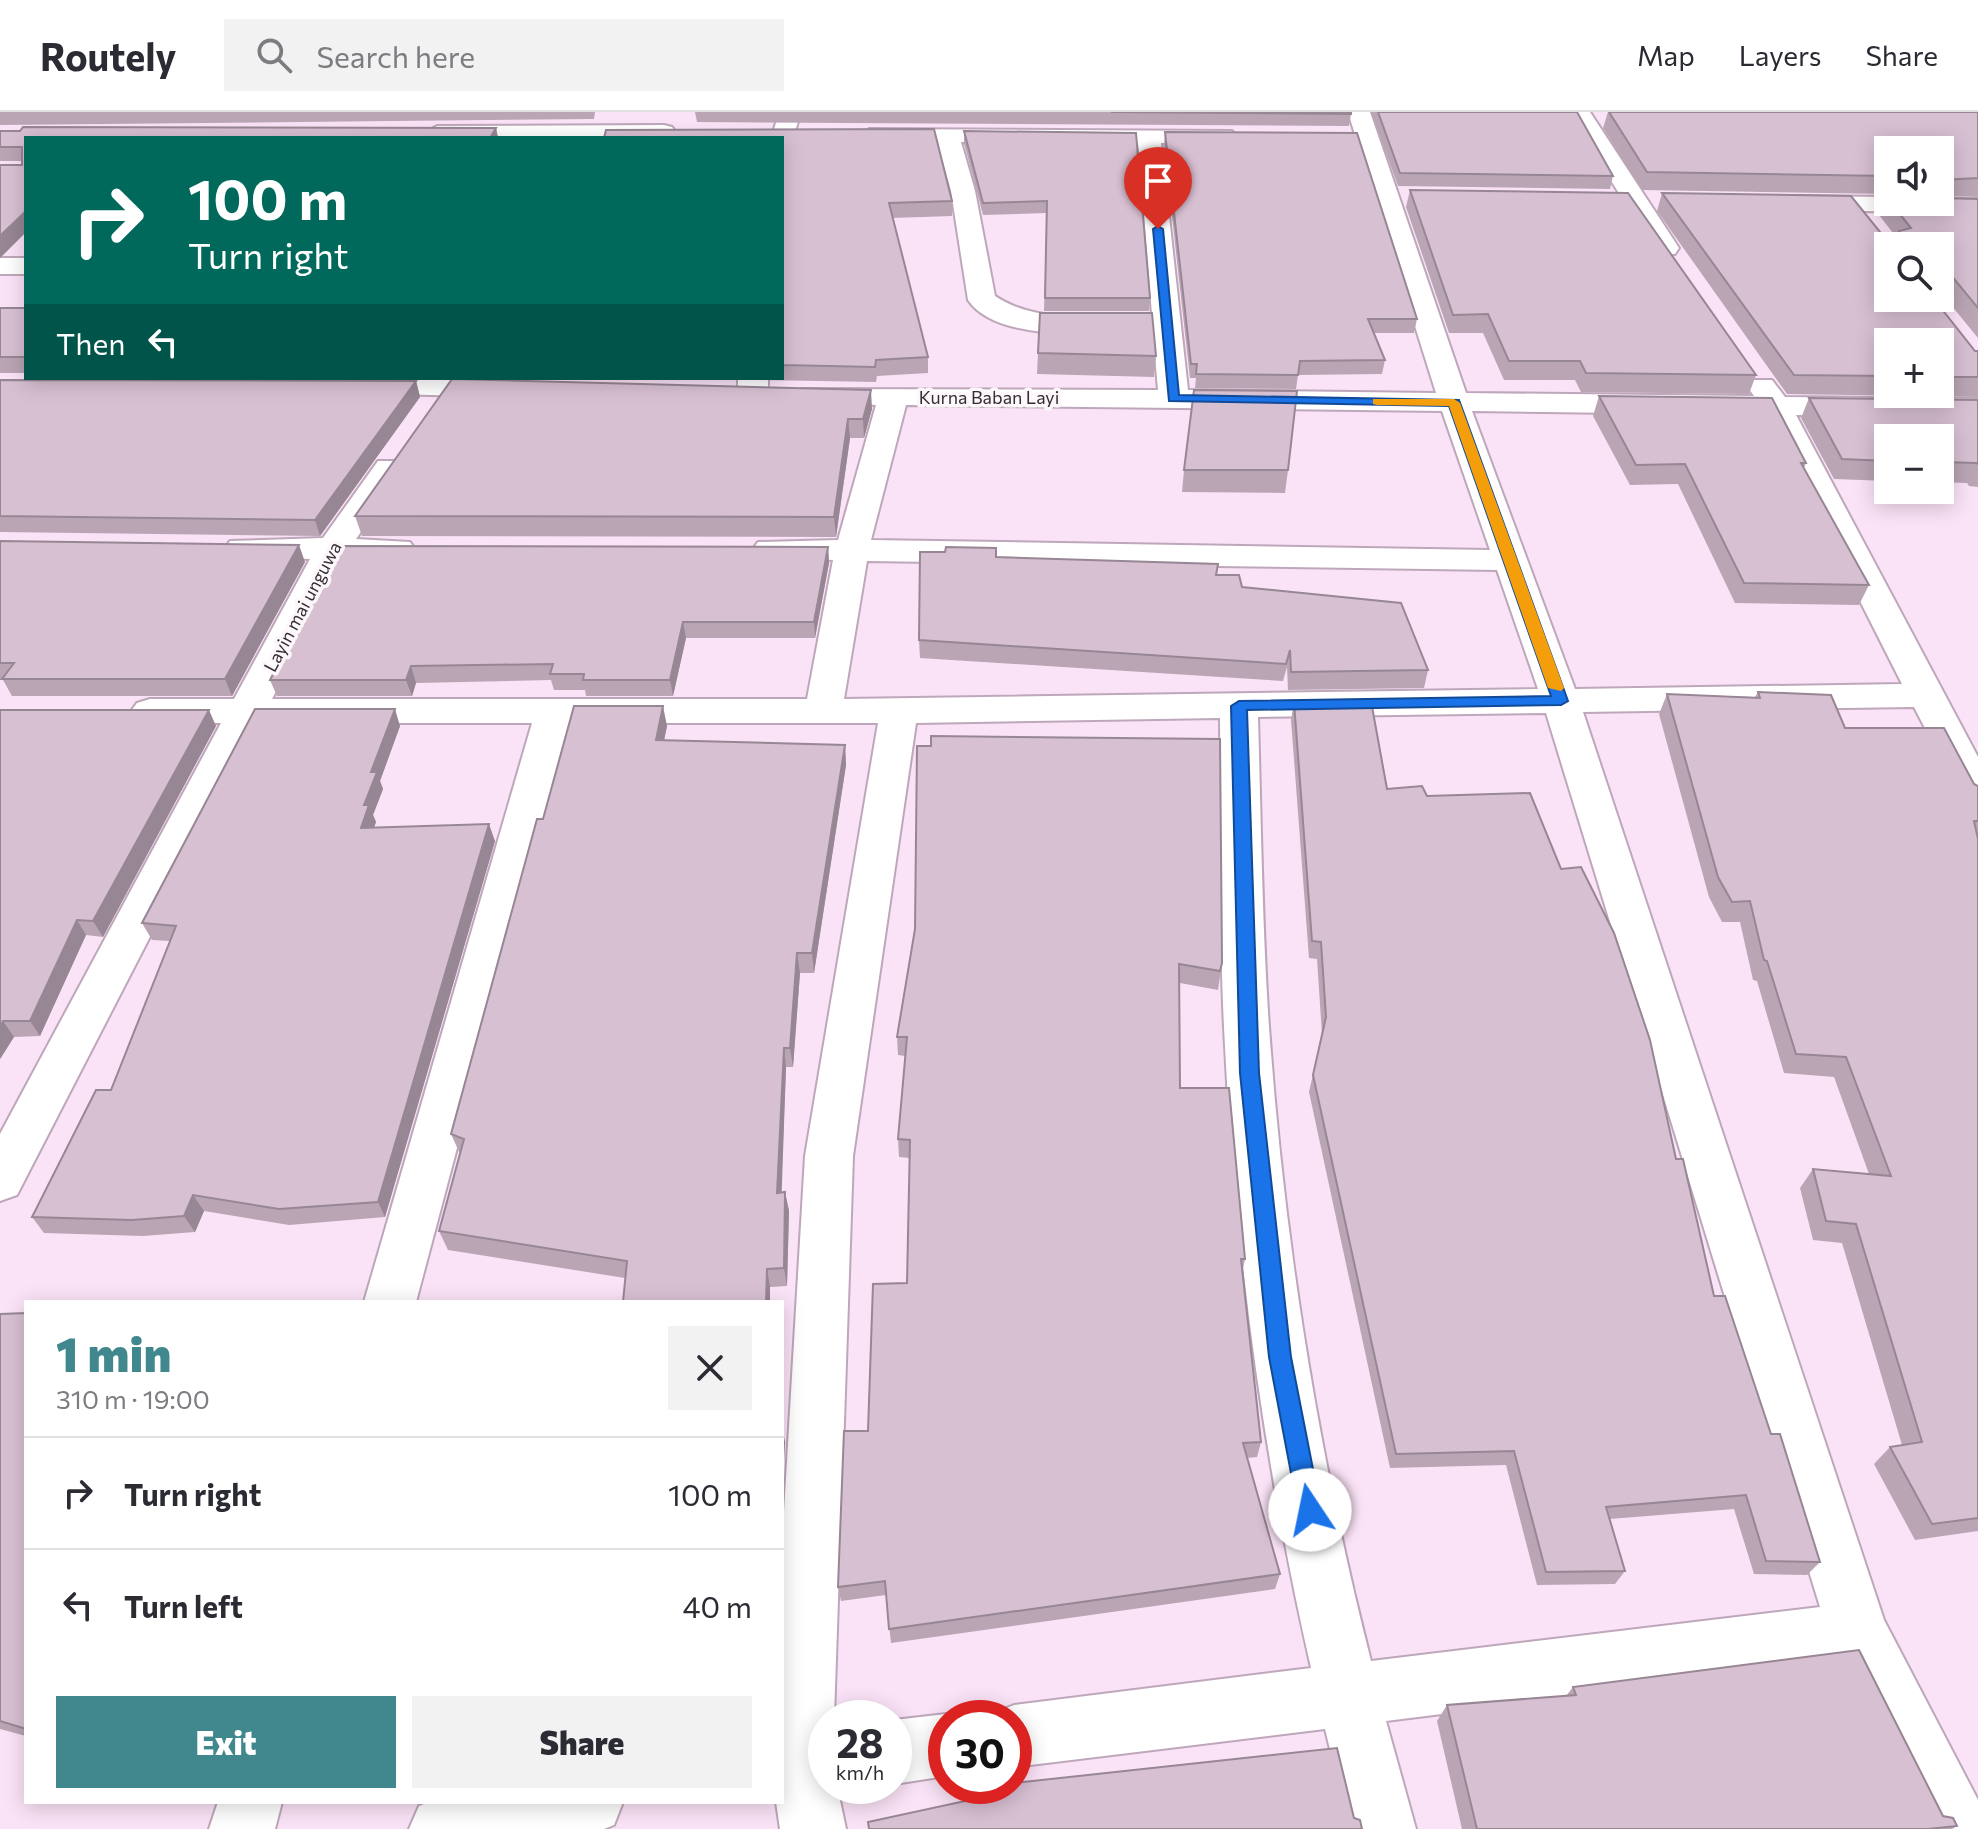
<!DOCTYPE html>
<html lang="en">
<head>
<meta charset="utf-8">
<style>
  body { margin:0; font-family:Commissioner,sans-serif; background:#f2f2f3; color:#2b2b33; height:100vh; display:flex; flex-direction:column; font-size:30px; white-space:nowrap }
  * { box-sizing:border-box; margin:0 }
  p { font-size:26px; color:#7c7c81 }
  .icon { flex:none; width:44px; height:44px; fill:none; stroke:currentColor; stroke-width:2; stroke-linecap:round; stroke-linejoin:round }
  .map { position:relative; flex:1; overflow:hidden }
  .sheet { position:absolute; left:24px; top:1188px; width:760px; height:504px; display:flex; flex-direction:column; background:#fff; border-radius:0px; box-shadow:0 4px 20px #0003 }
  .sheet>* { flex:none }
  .guide { position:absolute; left:24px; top:24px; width:760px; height:244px; border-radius:0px; box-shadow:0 4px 20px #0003; background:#00695c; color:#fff; overflow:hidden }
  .tools { position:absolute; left:1874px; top:24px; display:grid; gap:16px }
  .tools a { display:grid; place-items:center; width:80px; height:80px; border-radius:0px; background:#fff; box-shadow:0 4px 20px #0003; font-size:40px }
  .speed { position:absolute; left:808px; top:1588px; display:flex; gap:16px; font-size:40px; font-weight:700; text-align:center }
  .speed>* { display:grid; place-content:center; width:104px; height:104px; border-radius:50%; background:#fff; box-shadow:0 4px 20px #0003; line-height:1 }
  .speed small { font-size:20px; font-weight:400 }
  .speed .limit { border:12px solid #d22; background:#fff; color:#111 }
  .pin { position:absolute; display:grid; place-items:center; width:68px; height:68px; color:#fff; margin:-82px -34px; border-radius:50% 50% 50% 0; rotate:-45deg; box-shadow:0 0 8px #0007 }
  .pin .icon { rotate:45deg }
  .me { position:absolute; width:88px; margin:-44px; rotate:349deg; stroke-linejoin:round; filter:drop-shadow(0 0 6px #0008) }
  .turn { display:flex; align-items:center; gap:28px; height:168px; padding:0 32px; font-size:36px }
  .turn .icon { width:104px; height:104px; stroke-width:2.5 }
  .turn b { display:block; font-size:56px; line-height:68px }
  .then { display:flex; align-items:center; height:76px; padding:0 32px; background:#0003; gap:16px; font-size:30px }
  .round { display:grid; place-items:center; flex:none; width:84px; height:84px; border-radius:0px; background:#f2f2f3 }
  .head { display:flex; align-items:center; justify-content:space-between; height:136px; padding:0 32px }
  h1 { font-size:48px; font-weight:800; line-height:60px; color:#41888e }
  .action { display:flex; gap:16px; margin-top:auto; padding:16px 32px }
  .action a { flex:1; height:92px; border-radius:0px; background:#41888e; color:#fff; font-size:32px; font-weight:800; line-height:92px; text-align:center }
  .action a+a { background:#f2f2f3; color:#2b2b33 }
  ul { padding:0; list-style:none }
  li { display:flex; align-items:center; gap:24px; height:112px; padding:0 32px; border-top:2px solid #e1e1e2 }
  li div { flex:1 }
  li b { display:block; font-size:30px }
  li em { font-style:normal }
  header { display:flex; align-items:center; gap:48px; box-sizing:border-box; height:112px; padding:0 40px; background:#fff; border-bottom:2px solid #e1e1e2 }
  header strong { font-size:38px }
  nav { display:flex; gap:44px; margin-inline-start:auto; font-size:28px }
  .search { width:560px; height:72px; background:#f2f2f3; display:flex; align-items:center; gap:20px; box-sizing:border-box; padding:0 28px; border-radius:0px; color:#7c7c81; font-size:30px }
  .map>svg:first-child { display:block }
</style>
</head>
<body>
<header>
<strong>Routely</strong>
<div class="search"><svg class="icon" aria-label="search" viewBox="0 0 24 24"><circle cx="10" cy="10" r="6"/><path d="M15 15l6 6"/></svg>Search here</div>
<nav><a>Map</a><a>Layers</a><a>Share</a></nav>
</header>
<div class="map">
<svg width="1978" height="1717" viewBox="0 0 1978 1717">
  <rect width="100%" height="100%" fill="#fbe3f7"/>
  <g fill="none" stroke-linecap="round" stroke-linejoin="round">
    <g stroke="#bea7ba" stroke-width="4">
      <path id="minor" d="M 779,0 L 801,0 L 793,26 L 777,26 L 773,21 Z
        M 1348,0 L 1370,0 L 1466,281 L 1754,284 L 1747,274 L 1752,268 L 1772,268 L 1785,285 L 1978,287 L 1978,305 L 1796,303 L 1978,645 L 1978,695 L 1964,691 L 1914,595 L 1583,600 L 1884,1508 L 1978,1688 L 1978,1717 L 1924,1717 L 1842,1552 L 1386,1609 L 1416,1717 L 1350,1717 L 1325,1617 L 1014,1655 L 1014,1606 L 990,1606 L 992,1602 L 1014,1593 L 1311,1556 C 1263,1346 1234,1130 1224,915 C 1219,812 1221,709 1220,606 L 916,611 L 853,1044 L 834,1606 L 826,1606 L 826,1674 L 837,1674 L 846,1717 L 780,1717 L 776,1690 L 782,1690 L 782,1434 L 805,1044 L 878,611 L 570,611 L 416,1190 L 364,1190 L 532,611 L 260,611 L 17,1083 L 0,1089 L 0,1022 L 221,611 L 150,611 L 137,607 L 131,599 L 137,591 L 150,587 L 234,587 L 310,447 L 230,443 L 225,436 L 230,429 L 323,426 L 378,349 L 400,349 L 405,356 L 356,427 L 410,430 L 415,437 L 410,444 L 344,447 L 272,587 L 807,587 L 833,448 L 758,444 L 753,437 L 758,430 L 838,428 L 876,293 L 802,289 L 798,283 L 802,277 L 1158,278 L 1153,219 C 1106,220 999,233 968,188 L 951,79 L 937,29 L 877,29 L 869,27 L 865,22 L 869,17 L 1232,19 L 1236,24 L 1224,31 L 1161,31 L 1188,278 L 1436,281 ZM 961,30 L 1138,31 L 1152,202 C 1101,203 1040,214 995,184 L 975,79 ZM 906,293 L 1442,299 L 1490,438 L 871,428 ZM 1472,299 L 1766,303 L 1902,572 L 1575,577 ZM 867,449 L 1497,458 L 1538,577 L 844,587 ZM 1546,601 L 1820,1495 L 1371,1549 C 1318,1342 1284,1128 1269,915 C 1262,812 1261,708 1258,605 Z
        M 1568,0 L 1590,0 L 1679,136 L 1675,142 L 1657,142 Z
        M 664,13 L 672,15 L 676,20 L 672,25 L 429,26 L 425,21 L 437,14 Z
        M 1798,84 L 1888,85 L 1888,90 L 1978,86 L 1978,102 L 1789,97 L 1785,92 Z
        M 0,146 L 26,146 L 26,162 L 0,162 Z
        M 346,266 L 504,267 L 515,270 L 519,276 L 515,282 L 504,285 L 357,281 L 347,278 L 342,272 Z
        M 738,266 L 768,266 L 768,281 L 764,287 L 742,287 L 738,281 Z
        M 946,1602 L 957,1606 L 946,1606 L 946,1664 L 894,1672 L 894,1608 Z
        M 218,1690 L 282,1690 L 275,1717 L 209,1717 Z
        M 429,1690 L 623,1690 L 614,1713 L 604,1717 L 409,1717 L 419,1694 Z"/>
    </g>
    <use href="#minor" fill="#fff" fill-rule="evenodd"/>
  </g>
  <path fill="#baa5b5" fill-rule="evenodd" d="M 0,0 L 595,0 L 594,7 L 0,13 Z
    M 695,0 L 1351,0 L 1351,2 L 1349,14 L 697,10 Z
    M 1371,0 L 1577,0 L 1613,64 L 1610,77 L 1398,74 Z
    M 1608,0 L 1978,0 L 1978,84 L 1940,85 L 1940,38 L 1888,38 L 1888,82 L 1642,78 L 1603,16 Z
    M 496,16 L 498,26 L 26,26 L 26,120 L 0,146 L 22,49 L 0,49 L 0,19 Z
    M 964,19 L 1136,21 L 1150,186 L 1149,199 L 1044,199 L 1047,101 L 983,103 L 964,31 Z
    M 1165,20 L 1417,207 L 1414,221 L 1374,221 L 1385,248 L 1382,262 L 1298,263 L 1296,277 L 1195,276 L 1196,266 L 1190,266 L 1164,33 Z
    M 782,26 L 952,89 L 952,104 L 892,106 L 928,245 L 928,261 L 877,264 L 876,270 L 645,266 L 782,266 Z
    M 1410,78 L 1756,263 L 1749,282 L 1581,280 L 1575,268 L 1504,268 L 1483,221 L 1449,221 L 1406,95 Z
    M 1662,81 L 1895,128 L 1896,125 L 1879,103 L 1887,85 L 1888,85 L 1888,90 L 1940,90 L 1978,87 L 1978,226 L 1942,182 L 1888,134 L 1975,239 L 1978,239 L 1978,285 L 1787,282 L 1657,99 ZM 1888,230 L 1940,230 L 1940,282 L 1888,282 Z
    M 0,196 L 26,196 L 26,261 L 0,261 Z
    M 1038,241 L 1156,244 L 1154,265 L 1037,262 Z
    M 0,268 L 416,269 L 420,285 L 320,424 L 0,420 Z
    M 1599,284 L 1806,351 L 1804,356 L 1869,473 L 1859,493 L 1735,491 L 1678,372 L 1630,373 L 1593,304 Z
    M 1809,286 L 1978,288 L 1978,375 L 1969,374 L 1967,371 L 1940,370 L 1940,326 L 1888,326 L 1888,369 L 1834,367 L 1801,306 Z
    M 872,297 L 864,326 L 850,326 L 836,425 L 362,424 L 355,404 Z
    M 1184,358 L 1288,358 L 1285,381 L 1182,380 Z
    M 0,429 L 305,450 L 232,584 L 12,584 L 3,568 L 0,568 Z
    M 828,435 L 829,451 L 815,526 L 686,526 L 673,584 L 586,584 L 585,578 L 554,578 L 551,568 L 416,571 L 412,584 L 277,584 L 270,568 Z
    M 945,440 L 1216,463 L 1428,558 L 1424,576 L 1288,578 L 1287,555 L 1283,569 L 920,546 L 919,528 Z
    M 1758,580 L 1845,616 L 1978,674 L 1978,1419 L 1915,1428 L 1874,1352 L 1890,1335 L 1902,1333 L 1842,1131 L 1813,1128 L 1800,1076 L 1813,1057 L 1869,1062 L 1834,965 L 1784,961 L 1757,869 L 1753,868 L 1740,810 L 1722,810 L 1709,785 L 1659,602 L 1667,582 L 1755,585 Z
    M 1294,590 L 1387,677 L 1427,684 L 1676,1047 L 1714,1184 L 1771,1322 L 1820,1450 L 1807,1463 L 1754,1462 L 1734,1397 L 1610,1407 L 1625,1459 L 1615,1472 L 1537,1473 L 1506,1353 L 1390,1356 L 1309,980 L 1322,922 L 1317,847 L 1309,846 L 1291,608 Z
    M 0,598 L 216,614 L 103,825 L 86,823 L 40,924 L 14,925 L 0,947 Z
    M 400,614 L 380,669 L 383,677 L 373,703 L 376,710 L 374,716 L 495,729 L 385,1105 L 289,1113 L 204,1099 L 195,1120 L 143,1124 L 44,1121 L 32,1105 L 111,978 L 170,829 L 152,828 L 142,811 Z
    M 667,614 L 664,628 L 845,633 L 846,653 L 814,861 L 800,861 L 793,955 L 786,955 L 781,1080 L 785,1080 L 789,1099 L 787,1174 L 770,1175 L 770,1190 L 623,1190 L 625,1166 L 448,1138 L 439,1119 L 460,1042 L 451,1022 L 543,707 Z
    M 915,817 L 1222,851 L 1218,878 L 1180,871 L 1180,976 L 1245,1147 L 1243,1157 L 1261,1330 L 1257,1345 L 1247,1346 L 1280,1462 L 1275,1477 L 891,1531 L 886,1483 L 841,1489 L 838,1475 L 868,1319 L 907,1171 L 910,1046 L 899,1045 L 898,1027 L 905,944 L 898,943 L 897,925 Z
    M 26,1201 L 26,1624 L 0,1617 L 0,1202 Z
    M 1573,1575 L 1943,1704 L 1957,1714 L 1952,1717 L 1462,1717 L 1437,1609 L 1447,1593 L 1566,1584 Z"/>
  <path fill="#978694" d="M 496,16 L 498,26 L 490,26 Z
    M 26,99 L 26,120 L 0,146 L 0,124 Z
    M 1951,163 L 1942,182 L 1940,182 L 1940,165 Z
    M 416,269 L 420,285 L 320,424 L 315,408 Z
    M 871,278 L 872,297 L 864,326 L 863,307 Z
    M 848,307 L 850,326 L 836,425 L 834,405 Z
    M 299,433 L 305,450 L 232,584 L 225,567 Z
    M 828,435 L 829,451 L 815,526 L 814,510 Z
    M 683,510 L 686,526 L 673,584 L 670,568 Z
    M 411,554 L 416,571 L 412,584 L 406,568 Z
    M 663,594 L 667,614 L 660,648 L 656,628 Z
    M 395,597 L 400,614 L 380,669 L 383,677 L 373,703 L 376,710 L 367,733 L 361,716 L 364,693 L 371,660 Z
    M 209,598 L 216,614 L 103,825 L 93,809 Z
    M 845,633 L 846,653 L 814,861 L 812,841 Z
    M 489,712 L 495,729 L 385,1105 L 378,1090 Z
    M 77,808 L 86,823 L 40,924 L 30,909 Z
    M 797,841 L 800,861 L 793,955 L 790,936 Z
    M 3,909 L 14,925 L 0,947 L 0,915 Z
    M 784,936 L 786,955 L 781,1099 L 777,1081 Z
    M 785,1080 L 789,1099 L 787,1174 L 784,1156 Z
    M 193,1083 L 204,1099 L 195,1120 L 184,1104 Z
    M 767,1157 L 770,1175 L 770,1190 L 766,1190 Z
    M 782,1315 L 785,1330 L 782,1383 Z"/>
  <path fill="#d8c0d3" stroke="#978694" stroke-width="2" d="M 1111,0 L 1351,0 L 1351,2 Z
    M 1378,0 L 1577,0 L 1613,64 L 1400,61 Z
    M 1609,0 L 1978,0 L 1978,66 L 1940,68 L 1940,38 L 1888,38 L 1888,64 L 1647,60 Z
    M 23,15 L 496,16 L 490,26 L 26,26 L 26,99 L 0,124 L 0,53 L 22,53 L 22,35 L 0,35 L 0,19 L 20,19 Z
    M 934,17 L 952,89 L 889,91 L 928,245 L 876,248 L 875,255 L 782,253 L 782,26 L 604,26 L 606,18 Z
    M 964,19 L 1136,21 L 1150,186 L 1045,186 L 1047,89 L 983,91 Z
    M 1165,20 L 1357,21 L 1417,207 L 1368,207 L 1385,248 L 1300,249 L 1298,263 L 1196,262 L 1197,252 L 1191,252 Z
    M 1410,78 L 1628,81 L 1756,263 L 1586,261 L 1580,249 L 1509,249 L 1488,202 L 1453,203 Z
    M 1662,81 L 1851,84 L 1884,125 L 1895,129 L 1899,119 L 1911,116 L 1890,90 L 1940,90 L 1940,86 L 1978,87 L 1978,196 L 1951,163 L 1940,165 L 1940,134 L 1888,134 L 1888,186 L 1933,186 L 1975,239 L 1978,239 L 1978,265 L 1940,265 L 1940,230 L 1888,230 L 1888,264 L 1794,263 Z
    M 0,196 L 26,196 L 26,245 L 0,245 Z
    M 1040,201 L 1152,201 L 1156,244 L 1038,241 Z
    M 452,267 L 871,278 L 863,307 L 848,307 L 834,405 L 355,404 Z
    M 0,268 L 416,269 L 315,408 L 0,404 Z
    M 1194,278 L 1297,279 L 1288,358 L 1184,358 Z
    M 1599,284 L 1772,286 L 1806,351 L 1801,351 L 1869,473 L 1744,471 L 1685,352 L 1636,353 Z
    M 1809,286 L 1978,288 L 1978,352 L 1977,351 L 1940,350 L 1940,326 L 1888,326 L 1888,349 L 1842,347 Z
    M 0,429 L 299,433 L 225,567 L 2,567 L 14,551 L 0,551 Z
    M 340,434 L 828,435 L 814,510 L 683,510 L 670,568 L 583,568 L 584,562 L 550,562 L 553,552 L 411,554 L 406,568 L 270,568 Z
    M 946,435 L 996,436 L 996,445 L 1218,452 L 1216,463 L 1239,463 L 1242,475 L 1401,491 L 1428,558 L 1291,560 L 1290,538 L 1286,552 L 919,528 L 920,440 L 945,440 Z
    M 1758,580 L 1831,583 L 1845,616 L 1944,616 L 1974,672 L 1978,674 L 1978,709 L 1974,709 L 1978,727 L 1978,1406 L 1932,1412 L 1890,1335 L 1922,1330 L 1856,1112 L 1826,1109 L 1813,1057 L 1891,1064 L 1846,945 L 1796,942 L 1767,849 L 1764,848 L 1750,789 L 1732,790 L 1718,765 L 1667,582 L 1760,586 Z
    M 1371,589 L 1387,677 L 1422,674 L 1427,684 L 1530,681 L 1561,757 L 1581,755 L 1614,821 L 1650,928 L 1676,1047 L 1683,1047 L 1714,1184 L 1725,1184 L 1771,1322 L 1780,1322 L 1820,1450 L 1766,1449 L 1746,1383 L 1606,1395 L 1625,1459 L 1546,1460 L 1514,1339 L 1396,1342 L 1313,963 L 1326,905 L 1321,830 L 1312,829 L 1294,590 Z
    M 574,594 L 663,594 L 656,628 L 845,633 L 812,841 L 797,841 L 790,936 L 784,936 L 777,1081 L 785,1080 L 784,1156 L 767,1157 L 766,1190 L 623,1190 L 627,1149 L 439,1119 L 464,1027 L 451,1022 L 537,707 L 543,707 Z
    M 255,597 L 395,597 L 371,660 L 377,660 L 364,693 L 369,693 L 361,716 L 489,712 L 378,1090 L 279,1097 L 193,1083 L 184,1104 L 132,1108 L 32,1105 L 96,978 L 111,978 L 176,814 L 142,811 Z
    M 0,598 L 209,598 L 93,809 L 77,808 L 30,909 L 3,909 L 0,915 Z
    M 931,624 L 1220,627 L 1222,851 L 1220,859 L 1179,852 L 1180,976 L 1229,976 L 1245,1147 L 1241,1147 L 1261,1330 L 1243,1331 L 1280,1462 L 889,1517 L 885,1469 L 838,1475 L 844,1319 L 868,1319 L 873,1172 L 907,1171 L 910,1028 L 898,1027 L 907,925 L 897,925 L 915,817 L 917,634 L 931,634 Z
    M 26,1201 L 26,1617 L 0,1609 L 0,1202 Z
    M 1859,1538 L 1943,1704 L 1953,1706 L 1957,1714 L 1928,1717 L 1477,1717 L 1447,1593 L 1576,1583 L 1573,1575 Z
    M 1337,1636 L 1354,1706 L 1360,1708 L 1362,1717 L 869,1717 L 868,1710 L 993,1683 L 992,1674 L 1014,1674 L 1014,1671 Z"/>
  <path fill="#1a73e8" stroke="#114b97" stroke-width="2" d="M 1158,114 L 1163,117 L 1179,283 L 1459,288 L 1568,589 L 1561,593 L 1247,598 L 1259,961 L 1291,1245 L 1321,1398 L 1318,1406 L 1310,1409 L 1301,1406 L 1298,1398 L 1269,1245 L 1240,961 L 1231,594 L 1239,589 L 1551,584 L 1449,294 L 1169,289 L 1153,117 Z"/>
  <path fill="#f59e0b" d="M 1373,287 L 1454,287 L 1460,291 L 1564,576 L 1561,579 L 1548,576 L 1449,294 L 1377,293 L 1373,292 Z"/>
  <g text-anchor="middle" stroke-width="7" stroke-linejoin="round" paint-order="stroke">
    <g font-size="18" fill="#362d34" stroke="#fcf7fb">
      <text x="989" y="292">Kurna Baban Layi</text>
      <text transform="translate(303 495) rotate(-62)" y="6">Layin mai unguwa</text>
    </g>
  </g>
</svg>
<div class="tools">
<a><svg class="icon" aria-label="sound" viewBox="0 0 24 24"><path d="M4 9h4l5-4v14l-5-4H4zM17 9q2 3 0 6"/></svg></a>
<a><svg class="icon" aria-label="search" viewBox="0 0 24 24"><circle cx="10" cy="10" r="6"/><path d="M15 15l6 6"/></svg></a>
<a>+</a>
<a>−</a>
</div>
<div class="speed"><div>28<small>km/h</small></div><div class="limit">30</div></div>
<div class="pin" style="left:1158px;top:117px;background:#d93025"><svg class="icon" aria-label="arrive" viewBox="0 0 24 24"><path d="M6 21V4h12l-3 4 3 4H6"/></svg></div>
<svg class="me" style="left:1310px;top:1398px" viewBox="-20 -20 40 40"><circle r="19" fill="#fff"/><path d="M0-13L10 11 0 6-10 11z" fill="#1a73e8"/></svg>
<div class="guide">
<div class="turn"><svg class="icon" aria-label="right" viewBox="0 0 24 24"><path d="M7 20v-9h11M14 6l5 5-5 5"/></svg><div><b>100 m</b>Turn right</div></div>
<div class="then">Then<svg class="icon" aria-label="left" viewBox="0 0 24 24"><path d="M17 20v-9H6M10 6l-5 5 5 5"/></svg></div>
</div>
<section class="sheet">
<div class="head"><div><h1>1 min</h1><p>310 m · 19:00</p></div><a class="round"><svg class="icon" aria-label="close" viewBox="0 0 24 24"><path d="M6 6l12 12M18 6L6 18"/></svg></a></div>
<ul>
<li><svg class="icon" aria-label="right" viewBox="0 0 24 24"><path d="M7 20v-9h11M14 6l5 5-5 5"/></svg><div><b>Turn right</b></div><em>100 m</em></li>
<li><svg class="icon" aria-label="left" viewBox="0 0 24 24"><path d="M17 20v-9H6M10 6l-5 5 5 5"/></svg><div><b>Turn left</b></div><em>40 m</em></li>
</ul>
<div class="action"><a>Exit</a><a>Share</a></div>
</section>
</div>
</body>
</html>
